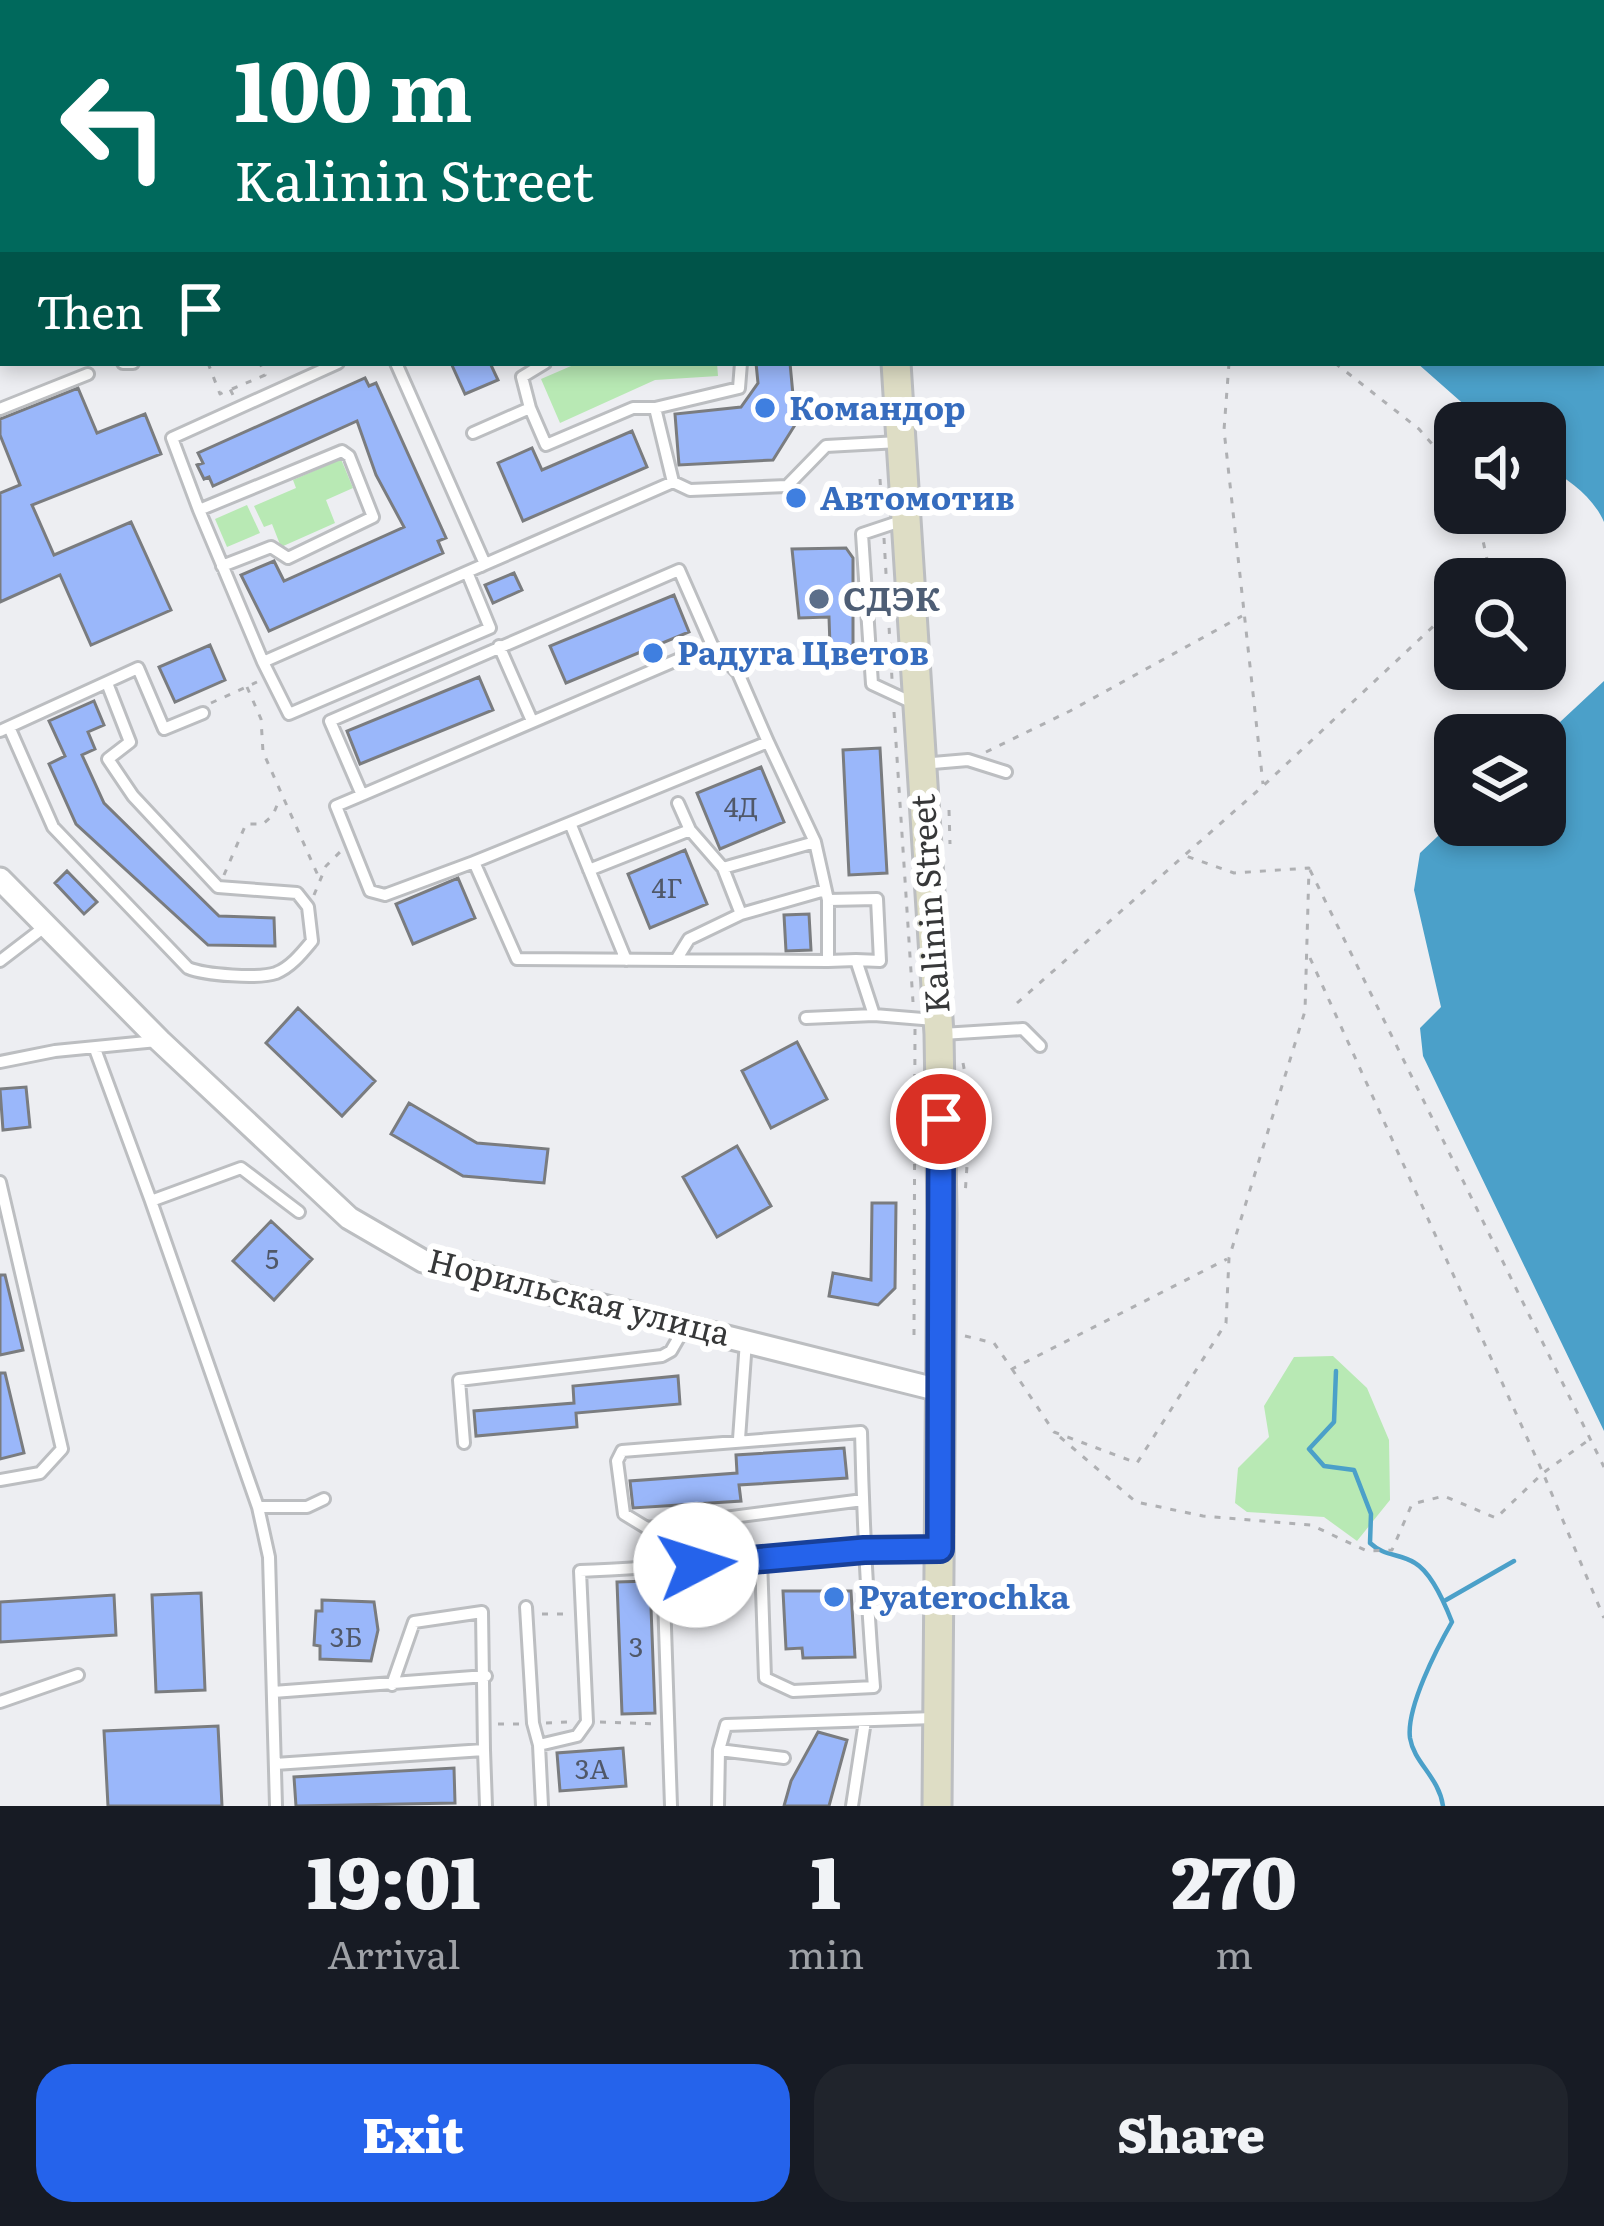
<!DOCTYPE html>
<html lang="en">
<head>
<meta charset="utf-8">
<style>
  body { margin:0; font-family:Literata,serif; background:#20242c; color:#f1f3f6; height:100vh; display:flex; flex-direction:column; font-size:45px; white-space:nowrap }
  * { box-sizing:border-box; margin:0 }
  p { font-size:39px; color:#9ea1a6 }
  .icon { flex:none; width:66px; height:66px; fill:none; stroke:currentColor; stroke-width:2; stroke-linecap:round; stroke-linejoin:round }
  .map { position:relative; height:1806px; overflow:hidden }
  .panel { display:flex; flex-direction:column; background:#171b24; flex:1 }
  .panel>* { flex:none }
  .top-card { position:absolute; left:0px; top:0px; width:1605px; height:366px; box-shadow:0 6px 18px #0003; background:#00695c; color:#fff; overflow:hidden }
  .controls { position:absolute; left:1434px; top:402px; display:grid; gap:24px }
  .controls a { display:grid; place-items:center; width:132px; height:132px; border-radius:24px; background:#171b24; box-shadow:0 6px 18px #0003; font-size:60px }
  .pin { position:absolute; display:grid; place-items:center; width:102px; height:102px; color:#fff; margin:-51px; border:6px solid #fff; border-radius:50%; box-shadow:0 3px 12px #0007 }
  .me { position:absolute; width:132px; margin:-66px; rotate:85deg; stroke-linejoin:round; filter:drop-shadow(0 0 9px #0008) }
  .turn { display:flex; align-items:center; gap:42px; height:252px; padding:0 36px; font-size:54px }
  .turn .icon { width:156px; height:156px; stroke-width:2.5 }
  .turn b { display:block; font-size:84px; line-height:102px }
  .then { display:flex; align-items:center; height:114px; padding:0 36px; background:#0003; gap:24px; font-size:45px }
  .eta { display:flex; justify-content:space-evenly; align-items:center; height:204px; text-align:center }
  .eta b { font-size:72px; font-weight:800; line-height:84px }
  .primary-button { display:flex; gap:24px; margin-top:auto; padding:24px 36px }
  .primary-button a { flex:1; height:138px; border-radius:36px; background:#2563eb; color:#fff; font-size:48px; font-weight:800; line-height:138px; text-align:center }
  .primary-button a+a { background:#20242c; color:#f1f3f6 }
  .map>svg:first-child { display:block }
</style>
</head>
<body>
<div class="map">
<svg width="1604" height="1806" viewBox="0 0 1604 1806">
  <rect width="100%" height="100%" fill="#edeef2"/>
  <path fill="#b8e9b4" d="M 578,363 L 717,363 L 718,376 L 655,380 L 560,423 L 541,379 Z
    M 341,459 L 353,488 L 326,500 L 335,523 L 281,547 L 272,524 L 264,527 L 254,506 L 296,488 L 293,480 Z
    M 247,505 L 260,533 L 227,547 L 215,519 Z
    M 1333,1356 L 1367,1388 L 1389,1440 L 1390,1500 L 1357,1541 L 1324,1517 L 1247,1512 L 1235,1503 L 1238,1468 L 1269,1437 L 1264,1406 L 1294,1357 Z"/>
  <path fill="#4ba0c9" d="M 1062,0 L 1546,0 L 1548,3 L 1063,3 Z
    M 1602,57 L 1604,59 L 1604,522 C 1593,497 1569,479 1545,467 L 1545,423 L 1485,423 L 1417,363 L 1602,363 Z
    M 1604,681 L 1604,1431 L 1423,1056 L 1420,1028 L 1441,1007 L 1414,890 L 1420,853 L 1455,820 L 1455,825 L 1545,825 L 1545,736 Z"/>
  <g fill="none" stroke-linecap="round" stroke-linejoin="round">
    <path stroke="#4ba0c9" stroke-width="4.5" d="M 1336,1371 L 1334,1422 L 1309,1449 L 1324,1466 L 1354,1470 L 1371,1514 L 1370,1543 C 1385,1557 1399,1553 1415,1563 C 1432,1573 1445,1604 1452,1622 C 1437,1648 1406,1708 1410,1738 C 1414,1763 1439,1777 1443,1806
      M 1446,1600 L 1514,1561"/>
  </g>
  <path fill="#9ab7fa" stroke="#7a7c7f" stroke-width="3" d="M 451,363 L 490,363 L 498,380 L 465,394 Z
    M 756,363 L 790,363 L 793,395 L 805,409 L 773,460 L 679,465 L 675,414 L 741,407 L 758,383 Z
    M 365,378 L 369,386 L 376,383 L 446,538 L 438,541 L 443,553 L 269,631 L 241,575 L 274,561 L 284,581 L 404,527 L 376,475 L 357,421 L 213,486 L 209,477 L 204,479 L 197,465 L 203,463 L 198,453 Z
    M 78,388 L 97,433 L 145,414 L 161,454 L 32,505 L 54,555 L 131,522 L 171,610 L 91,645 L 60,575 L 0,602 L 0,493 L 20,485 L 0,435 L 0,419 Z
    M 632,431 L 647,467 L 523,521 L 498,463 L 532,448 L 542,470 Z
    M 846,548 L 853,558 L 853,646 L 830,646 L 829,617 L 799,618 L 792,549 Z
    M 514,573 L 522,590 L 493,603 L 485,585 Z
    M 674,595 L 689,632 L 566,683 L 550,646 Z
    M 210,645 L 225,680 L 175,702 L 159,667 Z
    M 479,677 L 493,710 L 360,764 L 347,731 Z
    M 94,701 L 104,725 L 88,732 L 95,749 L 82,755 L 104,803 L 219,916 L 274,918 L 275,946 L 208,945 L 76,824 L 49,764 L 65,756 L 49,721 Z
    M 880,748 L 887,873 L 849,875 L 843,750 Z
    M 761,767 L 784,822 L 720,849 L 697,793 Z
    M 685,850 L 707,904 L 650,928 L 628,874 Z
    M 67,871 L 97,902 L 84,914 L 55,883 Z
    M 458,878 L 475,918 L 413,944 L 396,904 Z
    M 809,914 L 811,950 L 786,951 L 784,915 Z
    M 298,1008 L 375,1081 L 342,1116 L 266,1043 Z
    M 797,1042 L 827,1099 L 771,1128 L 742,1071 Z
    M 26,1087 L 30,1127 L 3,1130 L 0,1089 Z
    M 409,1103 L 477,1143 L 548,1149 L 544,1183 L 463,1176 L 391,1134 Z
    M 737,1146 L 771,1206 L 717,1237 L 683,1177 Z
    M 872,1203 L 896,1203 L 895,1288 L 878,1305 L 829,1296 L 833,1273 L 871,1280 Z
    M 271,1221 L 312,1259 L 274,1300 L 233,1261 Z
    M 0,1275 L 5,1275 L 23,1350 L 0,1355 Z
    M 0,1373 L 5,1373 L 24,1453 L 0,1459 Z
    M 678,1376 L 680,1404 L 576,1413 L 577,1427 L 476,1436 L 474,1411 L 574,1403 L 573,1386 Z
    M 844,1448 L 847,1478 L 739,1485 L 741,1501 L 633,1508 L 630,1481 L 737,1473 L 736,1455 Z
    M 650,1581 L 655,1713 L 622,1714 L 617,1582 Z
    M 783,1591 L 851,1591 L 855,1657 L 803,1658 L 802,1648 L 786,1649 Z
    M 201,1593 L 205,1690 L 156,1692 L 152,1595 Z
    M 114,1595 L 116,1635 L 0,1642 L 0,1602 Z
    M 322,1600 L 374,1602 L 378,1630 L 371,1661 L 320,1659 L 320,1646 L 314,1645 L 316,1611 L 322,1611 Z
    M 218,1726 L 222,1806 L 108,1806 L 104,1731 Z
    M 818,1732 L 847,1740 L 829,1806 L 784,1806 L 791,1781 Z
    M 623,1748 L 626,1786 L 560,1791 L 557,1753 Z
    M 454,1768 L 455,1803 L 296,1806 L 294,1777 Z"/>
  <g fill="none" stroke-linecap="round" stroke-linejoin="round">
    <g stroke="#bcbec1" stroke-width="16">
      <path id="lane" d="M 507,3 L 514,0
        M 0,129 L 3,127
        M 0,303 L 3,302
        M 123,363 L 133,363
        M 396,363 L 485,564 L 481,566
        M 530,408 L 546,445 L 633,408 L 655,408
        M 0,409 L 88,374
        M 473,433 L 530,408 L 522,377 L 545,363
        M 673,482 L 655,408 L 739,388 L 741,363
        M 199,510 L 172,438 L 338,363
        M 904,520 L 862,534 L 872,684 L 913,703
        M 222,566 L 271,547 L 288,558 L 373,517 L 349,456 L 342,451 L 199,510 L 263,662 L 467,572 L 490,628 L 289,714 L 263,662
        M 679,570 L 712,645 L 362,795 L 330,721 Z
        M 467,572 L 673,482 L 690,490 L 787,486 L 826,446 L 899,442
        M 712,645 L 738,673 L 768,742
        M 499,646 L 532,721
        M 9,727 L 53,827 L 188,968 C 205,975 259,979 276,973 C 291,967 302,953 312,941 L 308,907 L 297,893 L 218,887 L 133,796 L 108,759 L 130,742 L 107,683
        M 0,731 L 138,668 L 164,729 L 203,713
        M 921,764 L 968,760 L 1006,772
        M 362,795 L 336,806 L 370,891 L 385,895 L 474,862 L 517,959 L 828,961
        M 678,803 L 690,830 L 723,868
        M 474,862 L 570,823
        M 589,870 L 690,830
        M 828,900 L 877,899 L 880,961 L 856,960
        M 741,914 L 825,890
        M 626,960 L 570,823 L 768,742 L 815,842 L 828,900 L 828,961 L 856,960 L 874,1015
        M 676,960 L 689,939 L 741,914 L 723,868 L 815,842
        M 0,961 L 47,925
        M 806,1018 L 874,1015 L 935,1020
        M 942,1034 L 1023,1029 L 1040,1046
        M 95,1049 L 151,1201 L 241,1168 L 299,1212
        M 0,1062 L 55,1051 L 157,1041
        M 0,1182 L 62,1449 L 40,1473 L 0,1480
        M 151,1201 L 258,1507 L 269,1557 L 276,1806
        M 739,1439 L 746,1341
        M 464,1443 L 459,1380 L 662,1356 L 671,1351 L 686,1325
        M 258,1507 L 307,1507 L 324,1499
        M 761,1559 L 765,1678 L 793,1691 L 874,1687 C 867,1602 863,1517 861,1432 L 622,1451 L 617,1461 L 624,1514 L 647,1528 L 863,1500
        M 663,1568 L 671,1806
        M 526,1607 L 533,1723 L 539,1745
        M 392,1685 L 414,1622 L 482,1612 L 484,1750
        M 273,1692 L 486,1676
        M 0,1702 L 78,1675
        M 719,1750 L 784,1758
        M 275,1764 L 484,1750 L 486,1806
        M 542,1806 L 539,1745 L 577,1736 L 587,1722 L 580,1571 C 699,1567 817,1550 936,1549
        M 718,1806 L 719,1750 L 726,1725 L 934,1718
        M 852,1806 L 865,1721"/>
    </g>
    <g stroke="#bcbec1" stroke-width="27">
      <path id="street" d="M 764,0 L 766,3
        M 0,879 L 160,1041 L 349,1218 L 423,1261 L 939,1390"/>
    </g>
    <g stroke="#bcbec1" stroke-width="33">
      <path id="secondary" d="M 883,3 L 883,0
        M 896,363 L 939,1034 L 942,1214 L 937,1806"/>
    </g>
    <path stroke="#afb0b3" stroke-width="3" stroke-dasharray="6 9" stroke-linecap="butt" d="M 958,0 L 959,3
      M 208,363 L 220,394 L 230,389 L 234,397
      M 1229,363 L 1224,430 L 1263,784
      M 1335,363 L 1419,429 L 1455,470
      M 232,389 L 265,375 L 260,363
      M 880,479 L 882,511
      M 1477,513 L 1490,573 L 1483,579
      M 884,538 L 892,679
      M 247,687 L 261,719 L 263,752 L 320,880
      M 211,703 L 257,682
      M 894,712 L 913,1002
      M 986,752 L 1070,711 L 1242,616
      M 949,810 L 950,844
      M 1310,870 L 1604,1467
      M 224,875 L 246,824 L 263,824 L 273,815 L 280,798
      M 314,895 L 326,866 L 340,852
      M 1310,958 L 1543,1473 L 1604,1618
      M 1017,1003 L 1263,786 L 1455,606
      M 963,1063 L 971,1105 L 965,1196
      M 914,1335 L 915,1029
      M 965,1336 L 994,1343 L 1012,1369 L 1227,1259
      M 1012,1369 L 1054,1432 L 1137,1463 L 1226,1323 L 1229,1258 L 1305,1011 L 1309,868 L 1234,873 L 1186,856
      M 1060,1437 L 1136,1502 L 1203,1516 L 1311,1525 L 1367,1551 L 1392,1550 L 1412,1504 L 1444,1496 L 1496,1518 L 1543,1473 L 1590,1439
      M 542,1614 L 569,1614
      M 600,1722 L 656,1724
      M 546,1723 L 567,1722
      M 498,1724 L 519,1724"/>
    <use href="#lane" stroke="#fff" stroke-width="10"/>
    <use href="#street" stroke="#fff" stroke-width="21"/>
    <use href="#secondary" stroke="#deddc5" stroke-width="27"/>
  </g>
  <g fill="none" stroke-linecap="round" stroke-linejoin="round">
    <g stroke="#184099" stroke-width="30">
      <path id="route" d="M 696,1565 L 864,1550 L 940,1549 L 941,1119"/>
    </g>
    <use href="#route" stroke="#2563eb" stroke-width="21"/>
  </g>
  <g fill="#3f7fe0" stroke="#fff" stroke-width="4.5">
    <circle cx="765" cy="408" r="12"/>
    <circle cx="796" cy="498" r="12"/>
    <circle cx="653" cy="653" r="12"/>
    <circle cx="834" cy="1597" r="12"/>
  </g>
  <circle fill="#5c6f8a" stroke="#fff" stroke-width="4.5" cx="819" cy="599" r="12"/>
  <g text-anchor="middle" stroke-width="12" stroke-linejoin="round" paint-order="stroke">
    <g font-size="27" fill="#505869">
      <text x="741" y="817">4Д</text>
      <text x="667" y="898">4Г</text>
      <text x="272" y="1269">5</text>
      <text x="346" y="1647">3Б</text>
      <text x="636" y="1657">3</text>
      <text x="592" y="1779">3А</text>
    </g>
    <g font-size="33" font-weight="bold" fill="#366cbe" stroke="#fff" text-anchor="start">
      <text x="789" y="420">Командор</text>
      <text x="820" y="510">Автомотив</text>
      <text x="677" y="665">Радуга Цветов</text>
      <text x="858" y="1609">Pyaterochka</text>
    </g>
    <g font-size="33" font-weight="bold" fill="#4e5e75" stroke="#fff" text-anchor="start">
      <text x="843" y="611">СДЭК</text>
    </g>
    <g font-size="33" fill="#373839" stroke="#fff">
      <text transform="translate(930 904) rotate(-94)" y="12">Kalinin Street</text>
      <text transform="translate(579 1297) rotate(14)" y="12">Норильская улица</text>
    </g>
  </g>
</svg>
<div class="controls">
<a><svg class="icon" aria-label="sound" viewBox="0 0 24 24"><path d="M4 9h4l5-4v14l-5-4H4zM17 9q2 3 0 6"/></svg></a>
<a><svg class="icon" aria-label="search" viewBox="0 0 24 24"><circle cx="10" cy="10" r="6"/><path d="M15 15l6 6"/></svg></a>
<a><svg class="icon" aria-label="layers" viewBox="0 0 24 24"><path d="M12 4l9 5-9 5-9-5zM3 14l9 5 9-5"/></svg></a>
</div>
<div class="pin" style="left:941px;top:1119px;background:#d93025"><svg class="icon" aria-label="arrive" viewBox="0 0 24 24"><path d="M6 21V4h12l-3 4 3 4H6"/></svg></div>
<svg class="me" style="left:696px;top:1565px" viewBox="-20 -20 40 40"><circle r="19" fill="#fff"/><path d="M0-13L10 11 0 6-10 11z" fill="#2563eb"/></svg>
<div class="top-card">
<div class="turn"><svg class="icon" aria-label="left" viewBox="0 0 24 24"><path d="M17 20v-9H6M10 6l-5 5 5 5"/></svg><div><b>100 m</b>Kalinin Street</div></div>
<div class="then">Then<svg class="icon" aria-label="arrive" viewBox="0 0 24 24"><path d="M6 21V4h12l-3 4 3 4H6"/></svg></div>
</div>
</div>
<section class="panel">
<div class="eta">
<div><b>19:01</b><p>Arrival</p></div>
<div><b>1</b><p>min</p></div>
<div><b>270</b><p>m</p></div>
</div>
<div class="primary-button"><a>Exit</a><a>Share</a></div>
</section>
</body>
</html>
